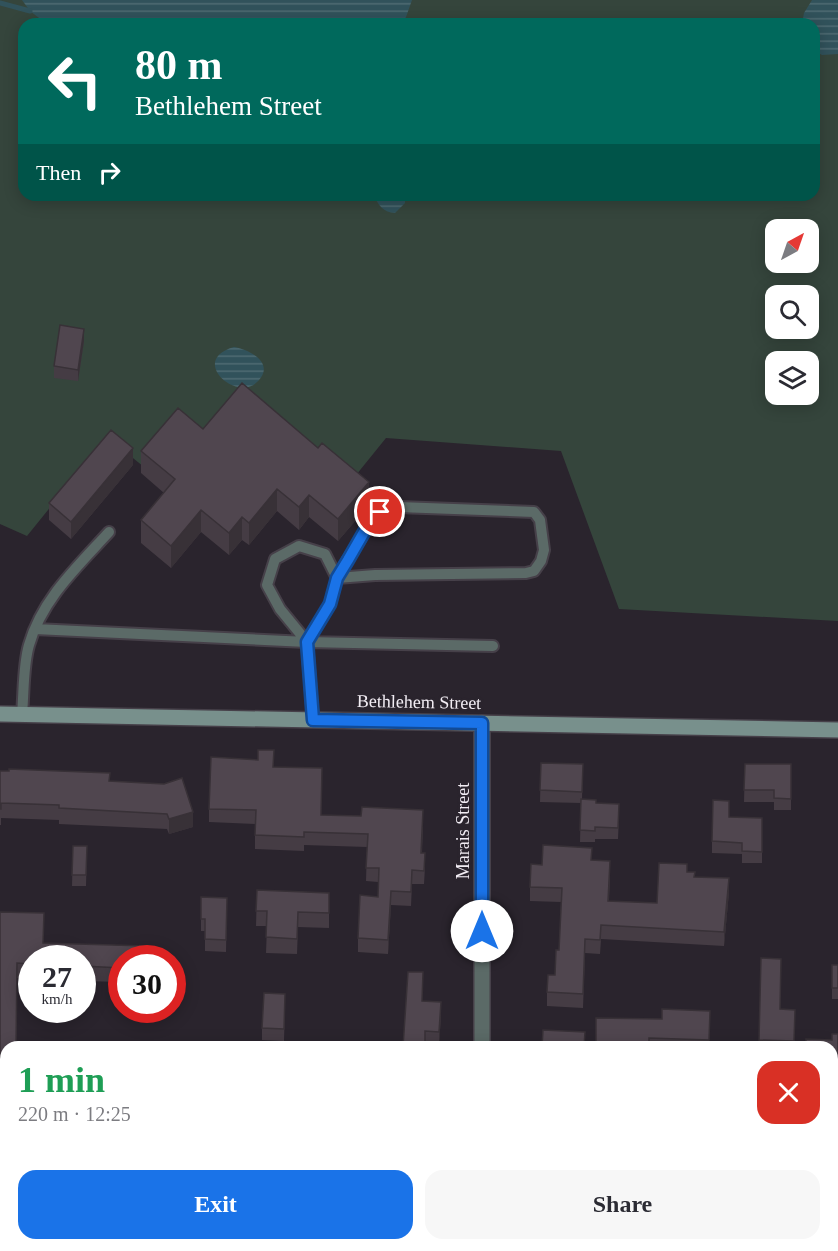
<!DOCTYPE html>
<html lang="en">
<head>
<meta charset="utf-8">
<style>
  body { margin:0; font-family:Georgia,serif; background:#f7f7f7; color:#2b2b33; height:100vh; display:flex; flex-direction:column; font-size:22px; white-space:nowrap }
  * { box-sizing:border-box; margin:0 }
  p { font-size:20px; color:#7c7c81 }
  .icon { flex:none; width:33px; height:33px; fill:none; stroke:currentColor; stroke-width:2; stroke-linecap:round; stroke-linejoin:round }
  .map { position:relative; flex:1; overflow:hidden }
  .side { position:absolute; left:0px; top:1041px; width:838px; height:210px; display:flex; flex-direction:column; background:#fff; border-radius:18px 18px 0 0; box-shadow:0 3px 15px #0003 }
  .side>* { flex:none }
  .top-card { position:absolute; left:18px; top:18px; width:802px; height:183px; border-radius:18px; box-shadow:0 3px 15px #0003; background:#00695c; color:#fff; overflow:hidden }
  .needle { width:39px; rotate:40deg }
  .buttons { position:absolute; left:765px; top:219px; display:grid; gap:12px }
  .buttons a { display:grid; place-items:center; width:54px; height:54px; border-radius:12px; background:#fff; box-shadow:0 3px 15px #0003; font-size:30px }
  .speed { position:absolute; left:18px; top:945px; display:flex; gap:12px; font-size:30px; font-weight:700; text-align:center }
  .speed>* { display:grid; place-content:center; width:78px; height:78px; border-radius:50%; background:#fff; box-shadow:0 3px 15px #0003; line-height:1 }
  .speed small { font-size:15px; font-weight:400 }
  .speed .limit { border:9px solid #d22; background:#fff; color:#111 }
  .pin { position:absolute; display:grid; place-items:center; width:51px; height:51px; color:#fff; margin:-26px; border:3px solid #fff; border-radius:50%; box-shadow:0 2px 6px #0007 }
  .me { position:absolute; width:66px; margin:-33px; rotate:0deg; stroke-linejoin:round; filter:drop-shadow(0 0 4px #0008) }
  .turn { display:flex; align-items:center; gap:21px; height:126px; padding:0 18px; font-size:27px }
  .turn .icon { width:78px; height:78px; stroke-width:2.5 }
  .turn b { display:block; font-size:42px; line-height:51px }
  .then { display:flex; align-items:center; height:57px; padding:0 18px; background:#0003; gap:12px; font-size:22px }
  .round { display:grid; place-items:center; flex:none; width:63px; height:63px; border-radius:18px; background:#f7f7f7 }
  .headline { display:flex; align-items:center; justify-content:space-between; height:102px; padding:0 18px }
  h1 { font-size:36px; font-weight:600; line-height:45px; color:#1e9e55 }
  .action { display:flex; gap:12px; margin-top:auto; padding:12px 18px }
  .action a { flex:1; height:69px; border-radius:18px; background:#1a73e8; color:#fff; font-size:24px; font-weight:600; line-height:69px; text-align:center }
  .action a+a { background:#f7f7f7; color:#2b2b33 }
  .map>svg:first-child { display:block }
</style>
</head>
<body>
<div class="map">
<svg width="838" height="1251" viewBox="0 0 838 1251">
  <defs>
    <pattern id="water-rules" width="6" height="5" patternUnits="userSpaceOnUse" patternTransform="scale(1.5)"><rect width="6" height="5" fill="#31525b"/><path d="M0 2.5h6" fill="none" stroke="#4f6b73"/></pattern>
  </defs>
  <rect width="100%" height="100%" fill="#2a242d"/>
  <path fill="#35453c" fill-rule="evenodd" d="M 0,0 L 838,0 L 838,621 L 619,609 L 561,451 L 386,438 L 348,485 L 202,449 L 144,467 L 107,437 L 27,536 L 0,524 ZM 24,24 L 814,24 L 814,195 L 24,195 ZM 776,230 L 808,230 L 808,262 L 776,262 ZM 776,296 L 808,296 L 808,328 L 776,328 ZM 776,362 L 808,362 L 808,394 L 776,394 Z"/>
  <path fill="url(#water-rules)" d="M 22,0 L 412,0 L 406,17 L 401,24 L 47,24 L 30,11 Z
    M 812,0 L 838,0 L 838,54 L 822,55 L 815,51 L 814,24 L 802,24 L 804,13 Z
    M 374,195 L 405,195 L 405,203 L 395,213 C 384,213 377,204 374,195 Z
    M 234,347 C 251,350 276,364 257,382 C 237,403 188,360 234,347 Z"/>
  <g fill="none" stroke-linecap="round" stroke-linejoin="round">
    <path stroke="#31525b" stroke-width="5" d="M 0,3 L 30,11"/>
    <g stroke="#464049" stroke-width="14">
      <path id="service" d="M 398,507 L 534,512 L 540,520 L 544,550 L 541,561 L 534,571 L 526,573 L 375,575 L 337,578 L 371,521 L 380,512 Z
        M 299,546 L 325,554 L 337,578 L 330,604 L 307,642 L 280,609 L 267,585 L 275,559 Z
        M 35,629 L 307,642 L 493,646
        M 307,642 L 313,720
        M 22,714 C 24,693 23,665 29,645 C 42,599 78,566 109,532"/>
    </g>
    <g stroke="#464049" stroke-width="18">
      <path id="minor" d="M 482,723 L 482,1047
        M 0,1186 L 6,1187
        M 832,1207 L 838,1207
        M 482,1251 L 482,1245"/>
    </g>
    <g stroke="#464049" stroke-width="18">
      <path id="secondary" d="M 0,714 L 838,730"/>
    </g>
    <use href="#service" stroke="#5b6a67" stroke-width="10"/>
    <use href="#minor" stroke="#5b6a67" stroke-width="15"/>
    <use href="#secondary" stroke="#78908c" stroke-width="15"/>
  </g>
  <path fill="#453c44" d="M 84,341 L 78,381 L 54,378 L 54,366 Z
    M 203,429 L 369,505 L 338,541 L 309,517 L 299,530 L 277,511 L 249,545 L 242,540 L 229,555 L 201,532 L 171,568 L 141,543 L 141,520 L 164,493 L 141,473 L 141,451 Z
    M 133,465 L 71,539 L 49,520 L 49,503 Z
    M 258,760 L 274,767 L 321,815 L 423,824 L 422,853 L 425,867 L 424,884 L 412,884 L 411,906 L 391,905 L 388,954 L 358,952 L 358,938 L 378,897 L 378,882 L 366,881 L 367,847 L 304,845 L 304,851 L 255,849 L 255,824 L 209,822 L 209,809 Z
    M 541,763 L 583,764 L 582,799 L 596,803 L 619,816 L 618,839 L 595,839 L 595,842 L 580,842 L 581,803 L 540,802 Z
    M 745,764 L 791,764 L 791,810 L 774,810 L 774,802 L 744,802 Z
    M 0,771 L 110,781 L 193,827 L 169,834 L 167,829 L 59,824 L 59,820 L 1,818 L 1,825 L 0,825 Z
    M 729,817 L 762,818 L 762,863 L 742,863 L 742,854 L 712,853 L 712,841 Z
    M 73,846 L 87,846 L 86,886 L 72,886 Z
    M 592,860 L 610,875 L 609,901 L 657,903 L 687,872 L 694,877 L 729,892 L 724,946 L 601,939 L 600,954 L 585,953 L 583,1008 L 547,1006 L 547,992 L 555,975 L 559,950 L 561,902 L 530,901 L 530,887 Z
    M 257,890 L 329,893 L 329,928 L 298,927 L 297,954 L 266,953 L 267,926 L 256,926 Z
    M 201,897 L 227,898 L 226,952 L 205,951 L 205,931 L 201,931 Z
    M 0,912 L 44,943 L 122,958 L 122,982 L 82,981 L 82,958 L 32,958 L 32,978 L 17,978 L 6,1047 L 6,1129 L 3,1129 L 3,1132 L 0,1132 Z
    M 761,958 L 780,1009 L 795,1010 L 794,1047 L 759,1047 Z
    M 832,965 L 838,965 L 838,999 L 832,999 Z
    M 423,1001 L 441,1015 L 439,1046 L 425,1045 Z
    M 285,1006 L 284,1041 L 262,1040 L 262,1028 Z
    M 710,1011 L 709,1047 L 596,1047 L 596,1018 L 662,1019 Z
    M 838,1034 L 838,1070 L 832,1070 L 832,1047 L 806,1046 L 806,1039 L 832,1040 Z
    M 832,1093 L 838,1093 L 838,1143 L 832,1143 Z"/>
  <path fill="#383137" d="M 84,329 L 84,341 L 78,381 L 78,370 Z
    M 133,448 L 133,465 L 71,539 L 71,522 Z
    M 369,482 L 369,505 L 338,541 L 338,519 Z
    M 277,489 L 277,511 L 249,545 L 249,523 Z
    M 309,495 L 309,517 L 299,530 L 299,507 Z
    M 201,510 L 201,532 L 171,568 L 171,546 Z
    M 242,517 L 242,540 L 229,555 L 229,533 Z
    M 193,812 L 193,827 L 169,834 L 169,819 Z
    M 729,878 L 729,892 L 724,946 L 724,932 Z
    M 391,891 L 391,905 L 388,954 L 388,940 Z
    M 441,1002 L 441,1015 L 439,1046 L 439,1032 Z"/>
  <path fill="#50464f" stroke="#383137" stroke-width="1.5" d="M 60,325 L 84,329 L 78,370 L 54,366 Z
    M 242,383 L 318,448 L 322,443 L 369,482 L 338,519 L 309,495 L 299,507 L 277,489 L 249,523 L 242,517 L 229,533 L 201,510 L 171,546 L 141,520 L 175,479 L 141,451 L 178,408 L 203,429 Z
    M 111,430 L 133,448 L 71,522 L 49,503 Z
    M 258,750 L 274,750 L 273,767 L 322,768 L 321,815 L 361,816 L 362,807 L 423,810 L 421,853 L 425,853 L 424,871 L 412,870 L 411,892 L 391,891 L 388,940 L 358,938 L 360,895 L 378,897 L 379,868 L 366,868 L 368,834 L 304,832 L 304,837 L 255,835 L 256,810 L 209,809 L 211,757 L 258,760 Z
    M 541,763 L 583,764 L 582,792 L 540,790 Z
    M 745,764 L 791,764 L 791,799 L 774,798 L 774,790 L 744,790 Z
    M 9,769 L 110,773 L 109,781 L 164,784 L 182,778 L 193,812 L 169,819 L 167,814 L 59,808 L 59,805 L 1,803 L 1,809 L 0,809 L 0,771 L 9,771 Z
    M 581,799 L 596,800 L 596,803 L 619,804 L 618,828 L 595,827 L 595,831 L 580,830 Z
    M 713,800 L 729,801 L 729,817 L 762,818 L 762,852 L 742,851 L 742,843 L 712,841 Z
    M 543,845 L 592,848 L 591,860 L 610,861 L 608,901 L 657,903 L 659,863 L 687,864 L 687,872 L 695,872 L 694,877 L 729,878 L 724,932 L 601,925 L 600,940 L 585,939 L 583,994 L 547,992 L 548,975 L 555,975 L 556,950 L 559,950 L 562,888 L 530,887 L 531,864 L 542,865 Z
    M 73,846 L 87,846 L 86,875 L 72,875 Z
    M 257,890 L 329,893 L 329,913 L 298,912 L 297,939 L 266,937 L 267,911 L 256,911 Z
    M 201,897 L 227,898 L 226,940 L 205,939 L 205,919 L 201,919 Z
    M 0,912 L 44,913 L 43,943 L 147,946 L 147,958 L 122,958 L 122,968 L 82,966 L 82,958 L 32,958 L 32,964 L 17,963 L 16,1047 L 6,1047 L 6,1114 L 3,1114 L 3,1118 L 0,1117 Z
    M 761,958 L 781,959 L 780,1009 L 795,1010 L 794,1041 L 759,1040 Z
    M 832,965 L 838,965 L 838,988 L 832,988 Z
    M 408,972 L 423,972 L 422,1001 L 441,1002 L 439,1032 L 425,1031 L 425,1047 L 403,1047 Z
    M 264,993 L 285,994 L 284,1029 L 262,1028 Z
    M 662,1009 L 710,1011 L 709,1040 L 649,1038 L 649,1045 L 596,1044 L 596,1018 L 662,1019 Z
    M 543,1030 L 585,1032 L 584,1047 L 542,1047 Z
    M 832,1034 L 838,1034 L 838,1055 L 832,1054 L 832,1047 L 802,1047 L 806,1046 L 806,1039 L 832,1040 Z
    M 832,1093 L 838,1093 L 838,1127 L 832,1127 Z
    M 0,1235 L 6,1235 L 6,1245 L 40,1245 L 40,1251 L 0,1251 Z
    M 89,1245 L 105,1245 L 105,1249 L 117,1249 L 117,1251 L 76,1251 L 76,1248 L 89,1248 Z
    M 148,1245 L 166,1245 L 166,1251 L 148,1251 Z
    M 343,1245 L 420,1245 L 420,1251 L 343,1251 Z
    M 627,1245 L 653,1245 L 653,1247 L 680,1247 L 680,1251 L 627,1251 Z
    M 797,1245 L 825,1245 L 825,1251 L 797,1251 Z
    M 263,1247 L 307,1248 L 307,1251 L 263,1251 Z"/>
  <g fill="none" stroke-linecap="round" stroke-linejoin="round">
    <g stroke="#114b97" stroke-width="15">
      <path id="route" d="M 380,512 L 371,520 L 348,560 L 337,578 L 330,604 L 307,642 L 313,720 L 482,723 L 482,931"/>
    </g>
    <use href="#route" stroke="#1a73e8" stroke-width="10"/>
  </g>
  <g text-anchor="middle" stroke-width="5" stroke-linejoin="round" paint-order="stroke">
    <g font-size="18" fill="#f2edf4" stroke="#2a242d">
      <text transform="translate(419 702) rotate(1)" y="6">Bethlehem Street</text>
      <text transform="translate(463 831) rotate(-90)" y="6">Marais Street</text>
    </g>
  </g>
</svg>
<div class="buttons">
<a><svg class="needle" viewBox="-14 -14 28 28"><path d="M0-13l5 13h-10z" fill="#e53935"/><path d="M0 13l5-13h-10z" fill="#7c7c81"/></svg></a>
<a><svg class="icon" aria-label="search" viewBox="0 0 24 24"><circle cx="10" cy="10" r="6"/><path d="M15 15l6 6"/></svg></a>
<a><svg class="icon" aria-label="layers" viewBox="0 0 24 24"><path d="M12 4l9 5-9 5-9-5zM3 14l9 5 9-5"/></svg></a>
</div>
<div class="speed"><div>27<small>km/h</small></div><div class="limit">30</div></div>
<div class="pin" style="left:380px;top:512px;background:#d93025"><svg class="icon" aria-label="arrive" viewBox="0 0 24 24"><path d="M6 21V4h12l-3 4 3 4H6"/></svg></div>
<svg class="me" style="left:482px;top:931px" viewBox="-20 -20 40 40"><circle r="19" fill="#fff"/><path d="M0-13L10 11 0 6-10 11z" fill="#1a73e8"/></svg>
<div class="top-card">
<div class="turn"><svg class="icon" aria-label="left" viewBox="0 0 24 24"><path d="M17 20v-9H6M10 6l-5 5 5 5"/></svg><div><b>80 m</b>Bethlehem Street</div></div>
<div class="then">Then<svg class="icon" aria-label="right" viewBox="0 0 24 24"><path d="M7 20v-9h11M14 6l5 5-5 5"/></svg></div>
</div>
<section class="side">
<div class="headline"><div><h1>1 min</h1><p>220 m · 12:25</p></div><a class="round" style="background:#d93025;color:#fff"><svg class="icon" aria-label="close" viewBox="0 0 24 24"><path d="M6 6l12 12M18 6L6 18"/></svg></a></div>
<div class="action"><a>Exit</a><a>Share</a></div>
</section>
</div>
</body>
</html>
